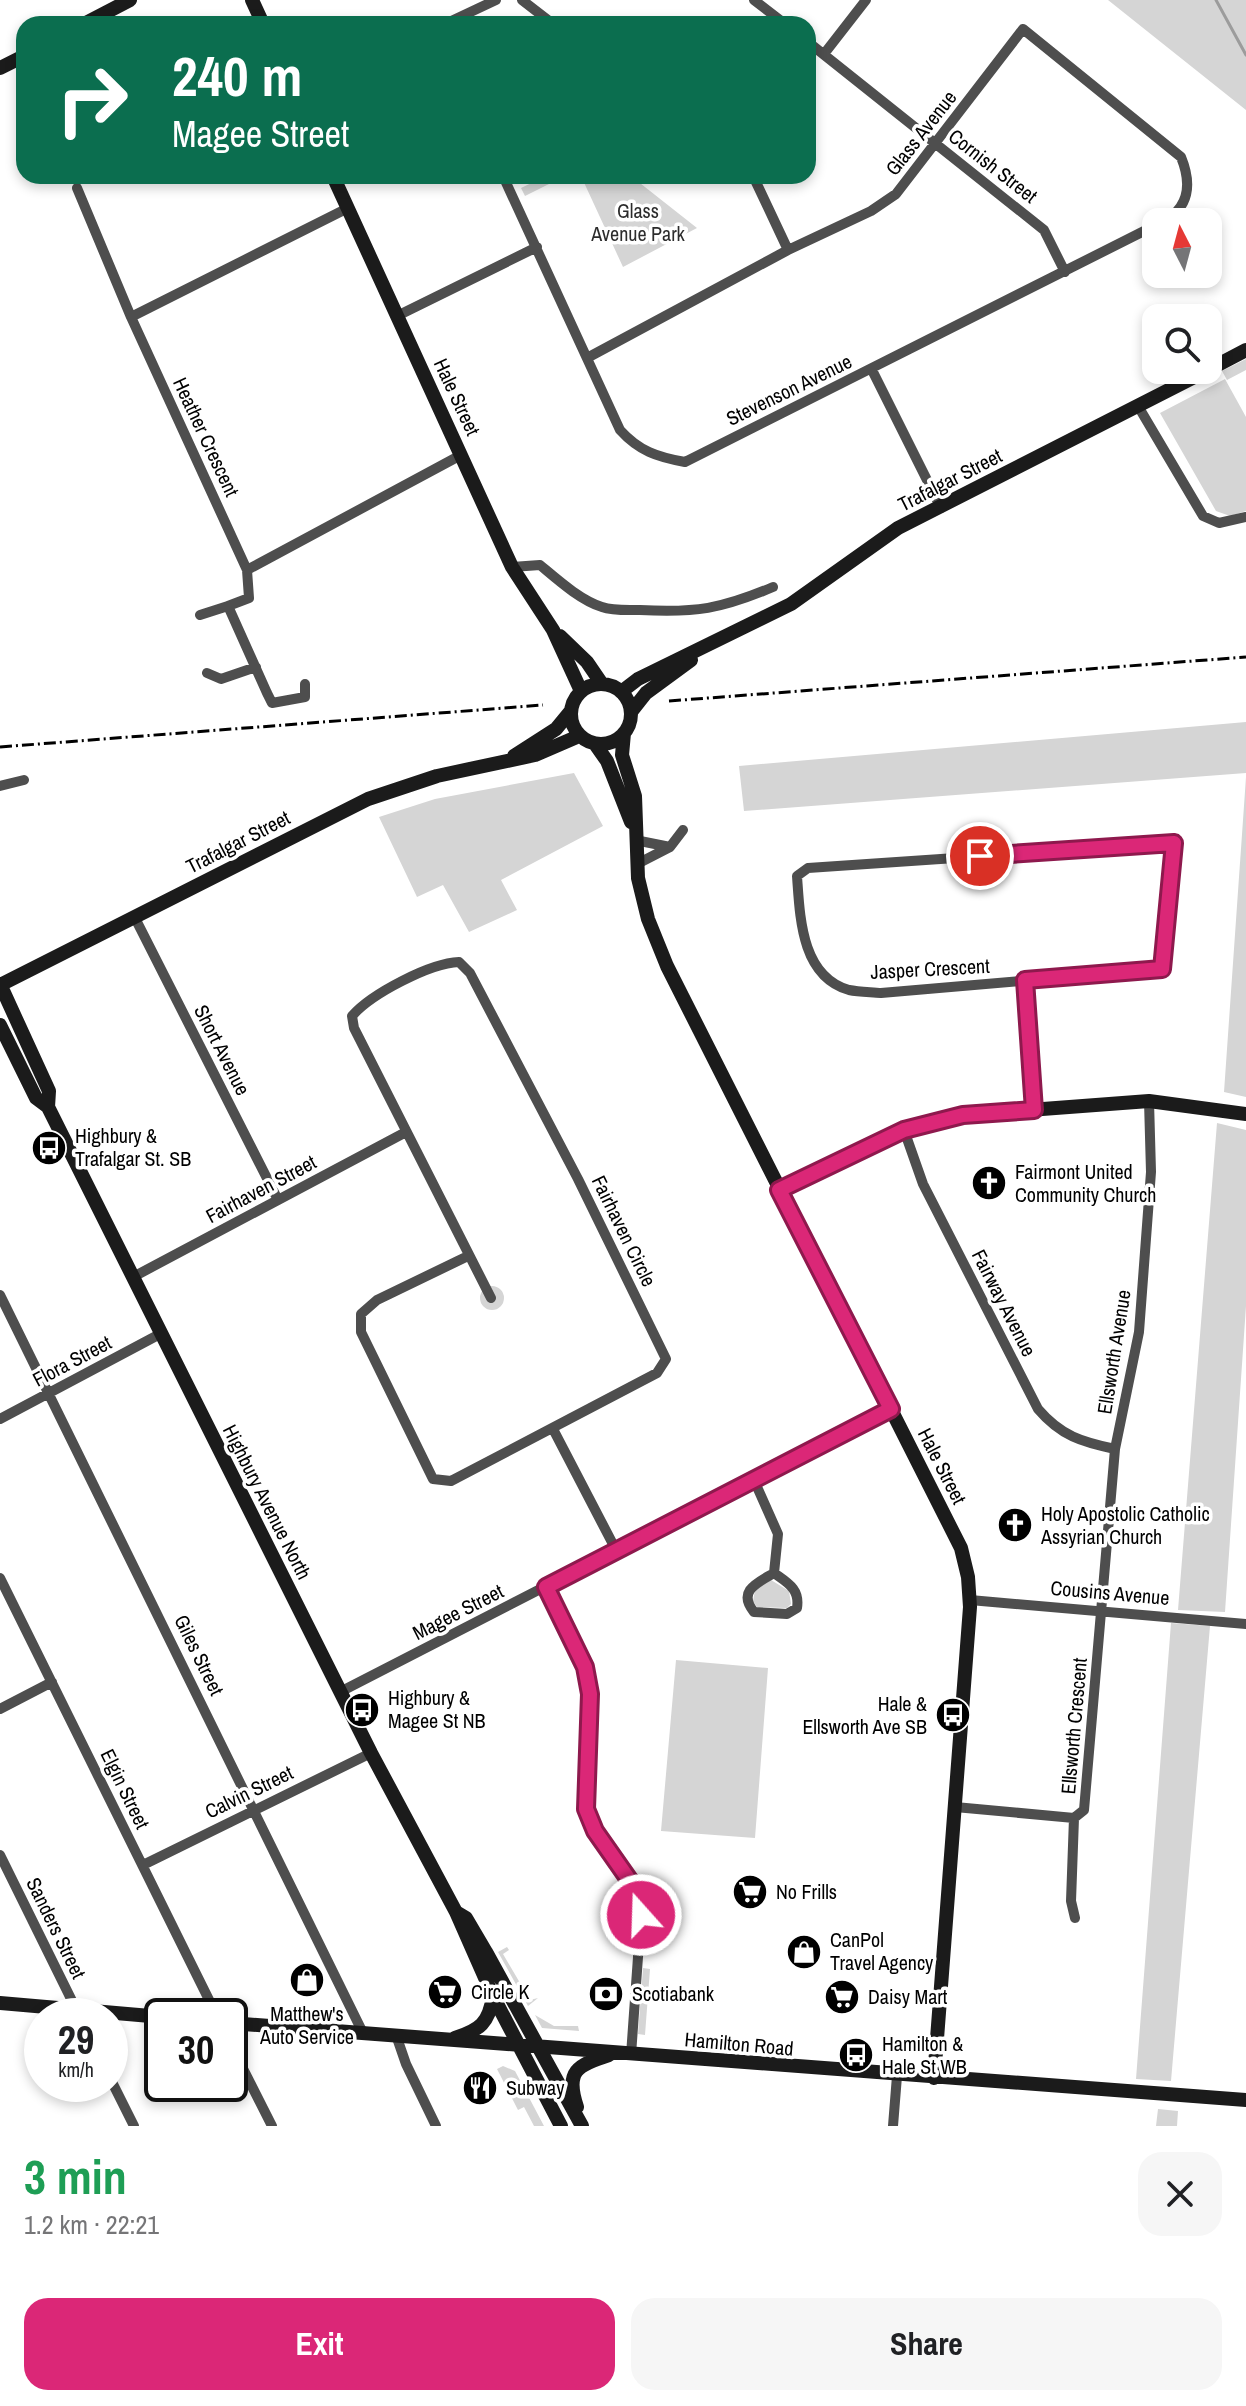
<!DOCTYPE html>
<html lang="en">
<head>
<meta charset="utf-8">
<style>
  body { margin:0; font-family:"Archivo Narrow",sans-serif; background:#f6f6f6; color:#202124; height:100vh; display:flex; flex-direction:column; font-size:30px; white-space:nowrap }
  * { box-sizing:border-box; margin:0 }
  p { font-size:26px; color:#757577 }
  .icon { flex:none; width:44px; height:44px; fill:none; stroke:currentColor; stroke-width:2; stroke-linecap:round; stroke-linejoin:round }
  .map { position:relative; height:2126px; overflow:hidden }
  .details { display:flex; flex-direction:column; background:#fff; flex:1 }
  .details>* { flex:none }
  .guide { position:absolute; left:16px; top:16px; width:800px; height:168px; border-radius:24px; box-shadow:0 4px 12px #0003; background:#0b6e4f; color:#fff; overflow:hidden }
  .needle { width:52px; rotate:354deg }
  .buttons { position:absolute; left:1142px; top:208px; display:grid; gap:16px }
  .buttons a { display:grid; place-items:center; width:80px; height:80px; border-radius:16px; background:#fff; box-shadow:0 4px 12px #0003; font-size:40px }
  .speed { position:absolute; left:24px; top:1998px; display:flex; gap:16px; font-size:40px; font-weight:700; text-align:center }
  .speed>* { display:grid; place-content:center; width:104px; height:104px; border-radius:50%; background:#fff; box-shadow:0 4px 12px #0003; line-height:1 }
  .speed small { font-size:20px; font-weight:400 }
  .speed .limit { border:4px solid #111; border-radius:12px; background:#fff; color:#111 }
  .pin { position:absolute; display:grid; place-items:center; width:68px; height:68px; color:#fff; margin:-34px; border:4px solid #fff; border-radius:50%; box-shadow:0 2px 8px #0007 }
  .me { position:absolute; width:88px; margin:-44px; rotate:340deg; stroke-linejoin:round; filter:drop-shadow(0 0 6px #0008) }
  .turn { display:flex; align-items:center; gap:28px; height:168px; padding:0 24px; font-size:36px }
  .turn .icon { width:104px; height:104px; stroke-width:2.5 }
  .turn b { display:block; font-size:56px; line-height:68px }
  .round { display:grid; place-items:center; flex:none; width:84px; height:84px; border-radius:24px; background:#f6f6f6 }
  .headline { display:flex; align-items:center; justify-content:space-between; height:136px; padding:0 24px }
  h1 { font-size:48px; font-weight:800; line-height:60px; color:#1e9e55 }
  .cta { display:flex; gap:16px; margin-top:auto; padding:16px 24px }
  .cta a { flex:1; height:92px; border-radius:24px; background:#db2777; color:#fff; font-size:32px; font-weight:800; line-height:92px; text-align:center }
  .cta a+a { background:#f6f6f6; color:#202124 }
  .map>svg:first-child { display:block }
</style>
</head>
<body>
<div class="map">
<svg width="1246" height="2126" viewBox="0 0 1246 2126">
  <rect width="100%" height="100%" fill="#fff"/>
  <path fill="#d5d5d5" d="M 1108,0 L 1246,0 L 1246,110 Z
    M 546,176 L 565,176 L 525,196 L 521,188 Z
    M 581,176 L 631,176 L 697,228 L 623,267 Z
    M 1246,359 L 1246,370 L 1227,380 L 1222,371 Z
    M 1225,379 L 1246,417 L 1246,511 L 1230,516 L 1216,511 L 1160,413 Z
    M 1246,722 L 1246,773 L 744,811 L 739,766 Z
    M 574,773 L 603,826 L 501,880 L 517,910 L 469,932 L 443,885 L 417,897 L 379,817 L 435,799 Z
    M 1246,777 L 1246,1097 L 1224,1092 Z
    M 1217,1123 L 1246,1130 L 1246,1306 L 1225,1612 L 1178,1610 Z
    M480 1298a12 12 0 1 1 24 0a12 12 0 1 1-24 0Z
    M 771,1580 L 789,1591 L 791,1604 L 787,1608 L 757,1607 L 753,1601 L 755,1590 Z
    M 1171,1623 L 1210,1626 L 1171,2081 L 1136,2079 Z
    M 676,1660 L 768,1668 L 755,1838 L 661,1831 Z
    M 643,1889 L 656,1902 L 652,1950 L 644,1949 L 647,1913 Z
    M 507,1947 L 509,1950 L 503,1954 L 530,2000 L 538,1998 L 528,2006 L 498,1952 Z
    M 643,1968 L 650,1969 L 645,2035 L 638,2034 Z
    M 535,2015 L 554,2026 L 578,2026 L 579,2031 L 542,2028 Z
    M 503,2066 L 515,2071 L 544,2126 L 534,2126 L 524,2107 L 518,2110 L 497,2069 Z
    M 1158,2109 L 1178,2111 L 1177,2126 L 1156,2126 Z"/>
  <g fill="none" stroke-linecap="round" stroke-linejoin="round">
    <path stroke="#9c9c9c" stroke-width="3" d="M 1216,0 L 1246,55"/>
    <path stroke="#4e4e4e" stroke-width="10" d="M 522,0 L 553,24
      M 754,0 L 785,24
      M 445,24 L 496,0
      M 808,42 L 1044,230 L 1065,272
      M 824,54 L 866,0
      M 503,176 L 620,430 C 639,451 657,457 685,462 L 1156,225
      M 750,176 L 755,180 L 788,250
      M 77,188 L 131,317
      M 348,208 L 131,317 L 247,570 L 461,455
      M 397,316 L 537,247
      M 587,358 L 788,250 L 871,211 L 896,194 L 1023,29 L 1181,157 C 1192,184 1190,208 1162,222
      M 872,370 L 941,508
      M 1138,406 L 1203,516 L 1219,523 L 1246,517
      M 512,567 L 540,565 C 558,580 580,600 602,607 C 613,611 628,610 640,610 C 696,613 721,609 773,587
      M 247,570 L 249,598 L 228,606 L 267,693 L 272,703 L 305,697 L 305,684
      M 200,615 L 228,606
      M 207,673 L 221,679 L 256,667
      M 0,786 L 24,780
      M 635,840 L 670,847
      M 1174,843 L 1162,969 L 881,993 C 871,992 859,992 849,990 C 801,976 800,917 797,876 L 808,868 Z
      M 637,864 L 670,847 L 683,830
      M 134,916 L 278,1200
      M 1025,980 L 1034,1110
      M 904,1130 L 923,1184 L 1038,1409 C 1061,1436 1082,1442 1115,1449
      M 468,1256 L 377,1300 L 361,1314 L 361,1332 L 433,1479 L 451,1481 L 657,1373 L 666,1359 L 578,1179 L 470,973 L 459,962 C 430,963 371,994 352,1016 L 354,1028 L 491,1298
      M 133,1277 L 406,1132
      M 0,1295 L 363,2033
      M 0,1419 L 160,1334
      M 553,1429 L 616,1550
      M 754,1480 L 778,1534 L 774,1573 C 757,1583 737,1591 754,1612 L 787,1614 L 797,1608 C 800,1589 788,1583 774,1573
      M 0,1578 L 217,2016
      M 546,1587 L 585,1667 L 590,1694 L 586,1809 L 595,1831 L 637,1891 L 641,1915 L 631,2055
      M 970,1600 L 1246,1624
      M 340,1692 L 891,1409
      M 0,1709 L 52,1682
      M 955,1807 L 1074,1818 L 1084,1810 L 1115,1449 L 1139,1332 L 1151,1172 L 1149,1101
      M 1074,1818 L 1071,1901 L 1075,1918
      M 0,1855 L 77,2011
      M 143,1865 L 371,1753
      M 396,2035 L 406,2064 L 436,2126
      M 230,2043 L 272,2126
      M 110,2078 L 134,2126
      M 893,2126 L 897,2076"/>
    <path stroke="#1b1b1b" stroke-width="14" d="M 252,0 L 263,24
      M 84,24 L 130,0
      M 0,68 L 24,56
      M 333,176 L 512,567 L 553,630 L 581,691
      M 1208,370 L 1246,350
      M 560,636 L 587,662 L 602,684
      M571 714a30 30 0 1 1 60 0a30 30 0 1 1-60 0Z
      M 621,692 L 638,679 L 791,604 L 898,528 L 1208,370
      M 631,712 L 646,693 L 691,660
      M 624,733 L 622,755 L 635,796 L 638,878 L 648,919 L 667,966 L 961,1548 L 968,1577 L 970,1607 L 934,2078
      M 595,744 L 607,761 L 631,822
      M 514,756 L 556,729 L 570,712
      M 0,984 L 49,1091 L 48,1107
      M 0,985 L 368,799 L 437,776 L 535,755 L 579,736
      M 0,1025 L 36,1098 L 48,1107 L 371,1753 L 456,1912 L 493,1996 L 561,2126
      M 779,1190 L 904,1130 L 963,1115 L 1149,1101 L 1246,1114
      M 456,1912 L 466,1918 L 486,1952 L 582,2126
      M 0,2003 L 162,2017
      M 230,2023 L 1246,2100
      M 455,2038 C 480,2030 489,2023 493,1996
      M 577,2107 C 565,2071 577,2065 609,2055"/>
    <path stroke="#000" stroke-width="3" stroke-dasharray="12 4 2 4" stroke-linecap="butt" d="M 669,701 L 1246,657
      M 0,747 L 543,705"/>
  </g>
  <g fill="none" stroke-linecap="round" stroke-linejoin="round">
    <g stroke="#8e194d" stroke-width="20">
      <path id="route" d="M 641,1915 L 637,1891 L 595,1831 L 586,1809 L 590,1694 L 585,1667 L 546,1587 L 891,1409 L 779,1190 L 904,1130 L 963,1115 L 1034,1110 L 1025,980 L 1162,969 L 1174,843 L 980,856"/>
    </g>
    <use href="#route" stroke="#db2777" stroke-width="14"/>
  </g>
  <defs>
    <g id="bus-disc" transform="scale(1.8)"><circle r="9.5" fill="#000" stroke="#fff"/><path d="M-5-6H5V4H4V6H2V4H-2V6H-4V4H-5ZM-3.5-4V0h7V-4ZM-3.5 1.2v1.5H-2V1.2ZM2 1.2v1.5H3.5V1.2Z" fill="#fff"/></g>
    <g id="church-disc" transform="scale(1.8)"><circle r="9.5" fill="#000" stroke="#fff"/><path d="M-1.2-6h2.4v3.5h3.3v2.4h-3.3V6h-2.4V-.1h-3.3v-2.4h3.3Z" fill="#fff"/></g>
    <g id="supermarket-disc" transform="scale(1.8)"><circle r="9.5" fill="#000" stroke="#fff"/><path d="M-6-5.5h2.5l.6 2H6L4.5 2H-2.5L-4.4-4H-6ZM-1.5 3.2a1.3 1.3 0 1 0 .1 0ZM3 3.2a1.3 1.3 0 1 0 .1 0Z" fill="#fff"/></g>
    <g id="shop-disc" transform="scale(1.8)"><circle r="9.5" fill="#000" stroke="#fff"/><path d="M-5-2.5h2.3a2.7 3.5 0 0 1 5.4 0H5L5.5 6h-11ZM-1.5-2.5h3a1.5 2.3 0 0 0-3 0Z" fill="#fff"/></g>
    <g id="bank-disc" transform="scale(1.8)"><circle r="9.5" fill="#000" stroke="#fff"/><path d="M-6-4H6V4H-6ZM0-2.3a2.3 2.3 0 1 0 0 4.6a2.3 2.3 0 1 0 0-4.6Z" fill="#fff"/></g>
    <g id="restaurant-disc" transform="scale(1.8)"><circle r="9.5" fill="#000" stroke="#fff"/><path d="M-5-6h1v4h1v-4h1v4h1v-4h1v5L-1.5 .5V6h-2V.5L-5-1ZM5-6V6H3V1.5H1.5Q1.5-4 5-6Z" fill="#fff"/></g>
  </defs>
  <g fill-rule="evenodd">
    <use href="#bus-disc" x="49" y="1148"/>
    <use href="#church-disc" x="989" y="1183"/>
    <use href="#church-disc" x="1015" y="1525"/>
    <use href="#bus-disc" x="362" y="1710"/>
    <use href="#bus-disc" x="953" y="1715"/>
    <use href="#supermarket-disc" x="750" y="1892"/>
    <use href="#shop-disc" x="804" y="1952"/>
    <use href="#shop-disc" x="307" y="1980"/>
    <use href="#supermarket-disc" x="445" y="1992"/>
    <use href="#bank-disc" x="606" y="1994"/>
    <use href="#supermarket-disc" x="842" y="1997"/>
    <use href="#bus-disc" x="856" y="2055"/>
    <use href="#restaurant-disc" x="480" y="2088"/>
  </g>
  <g text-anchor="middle" stroke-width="7" stroke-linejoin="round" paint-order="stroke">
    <g font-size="20" fill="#000" stroke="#fff">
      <text transform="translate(921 133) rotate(-52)" y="7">Glass Avenue</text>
      <text transform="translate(993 166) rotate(38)" y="7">Cornish Street</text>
      <text transform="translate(789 390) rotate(-26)" y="7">Stevenson Avenue</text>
      <text transform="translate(457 397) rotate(65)" y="7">Hale Street</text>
      <text transform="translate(206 437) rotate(65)" y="7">Heather Crescent</text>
      <text transform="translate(950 480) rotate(-27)" y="7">Trafalgar Street</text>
      <text transform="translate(238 842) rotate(-27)" y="7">Trafalgar Street</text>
      <text transform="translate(930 969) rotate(-3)" y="7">Jasper Crescent</text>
      <text transform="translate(222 1050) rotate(63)" y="7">Short Avenue</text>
      <text transform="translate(261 1189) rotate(-28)" y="7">Fairhaven Street</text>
      <text transform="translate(624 1231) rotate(64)" y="7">Fairhaven Circle</text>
      <text transform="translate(1004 1303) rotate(63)" y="7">Fairway Avenue</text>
      <text transform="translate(1114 1352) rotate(-81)" y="7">Ellsworth Avenue</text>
      <text transform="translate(72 1361) rotate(-28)" y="7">Flora Street</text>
      <text transform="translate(942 1466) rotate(63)" y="7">Hale Street</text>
      <text transform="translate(267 1502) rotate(63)" y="7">Highbury Avenue North</text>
      <text transform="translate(1110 1593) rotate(5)" y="7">Cousins Avenue</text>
      <text transform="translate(458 1612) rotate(-27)" y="7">Magee Street</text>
      <text transform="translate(199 1655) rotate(64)" y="7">Giles Street</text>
      <text transform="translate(1074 1726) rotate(-85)" y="7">Ellsworth Crescent</text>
      <text transform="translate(125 1789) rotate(64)" y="7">Elgin Street</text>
      <text transform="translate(249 1792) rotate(-26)" y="7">Calvin Street</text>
      <text transform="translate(56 1928) rotate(64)" y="7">Sanders Street</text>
      <text transform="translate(739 2044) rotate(5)" y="7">Hamilton Road</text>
    </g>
    <g font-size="20" fill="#2c2c2c" stroke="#fff">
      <text x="638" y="218">Glass<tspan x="638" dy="23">Avenue Park</tspan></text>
    </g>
    <g font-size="20" fill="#000" stroke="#fff" text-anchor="start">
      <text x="75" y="1143">Highbury &amp;<tspan x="75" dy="23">Trafalgar St. SB</tspan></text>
      <text x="1015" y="1179">Fairmont United<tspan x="1015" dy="23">Community Church</tspan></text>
      <text x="1041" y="1521">Holy Apostolic Catholic<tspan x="1041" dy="23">Assyrian Church</tspan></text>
      <text x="388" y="1705">Highbury &amp;<tspan x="388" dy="23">Magee St NB</tspan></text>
      <text x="927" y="1711" text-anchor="end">Hale &amp;<tspan x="927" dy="23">Ellsworth Ave SB</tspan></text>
      <text x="776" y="1899">No Frills</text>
      <text x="830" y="1947">CanPol<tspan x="830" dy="23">Travel Agency</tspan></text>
      <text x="471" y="1999">Circle K</text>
      <text x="632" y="2001">Scotiabank</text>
      <text x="868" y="2004">Daisy Mart</text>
      <text x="307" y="2021" text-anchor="middle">Matthew's<tspan x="307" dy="23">Auto Service</tspan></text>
      <text x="882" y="2051">Hamilton &amp;<tspan x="882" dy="23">Hale St WB</tspan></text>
      <text x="506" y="2095">Subway</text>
    </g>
  </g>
</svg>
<div class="buttons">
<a><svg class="needle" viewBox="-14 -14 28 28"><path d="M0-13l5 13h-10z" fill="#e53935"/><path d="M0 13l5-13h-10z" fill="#757577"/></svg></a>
<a><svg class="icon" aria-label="search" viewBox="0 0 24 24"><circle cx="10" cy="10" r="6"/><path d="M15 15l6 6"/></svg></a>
</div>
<div class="speed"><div>29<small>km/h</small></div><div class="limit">30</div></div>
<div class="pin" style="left:980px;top:856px;background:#d93025"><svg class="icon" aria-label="arrive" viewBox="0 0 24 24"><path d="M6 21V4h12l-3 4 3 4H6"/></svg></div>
<svg class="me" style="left:641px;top:1915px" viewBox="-20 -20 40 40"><circle r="17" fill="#db2777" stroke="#fff" stroke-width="3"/><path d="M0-11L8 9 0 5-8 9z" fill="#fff"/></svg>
<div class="guide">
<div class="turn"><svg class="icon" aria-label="right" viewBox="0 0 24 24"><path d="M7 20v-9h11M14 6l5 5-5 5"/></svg><div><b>240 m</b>Magee Street</div></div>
</div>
</div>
<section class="details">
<div class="headline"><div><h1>3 min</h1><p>1.2 km · 22:21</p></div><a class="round"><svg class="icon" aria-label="close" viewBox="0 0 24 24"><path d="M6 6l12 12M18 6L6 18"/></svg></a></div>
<div class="cta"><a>Exit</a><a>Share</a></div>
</section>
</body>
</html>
